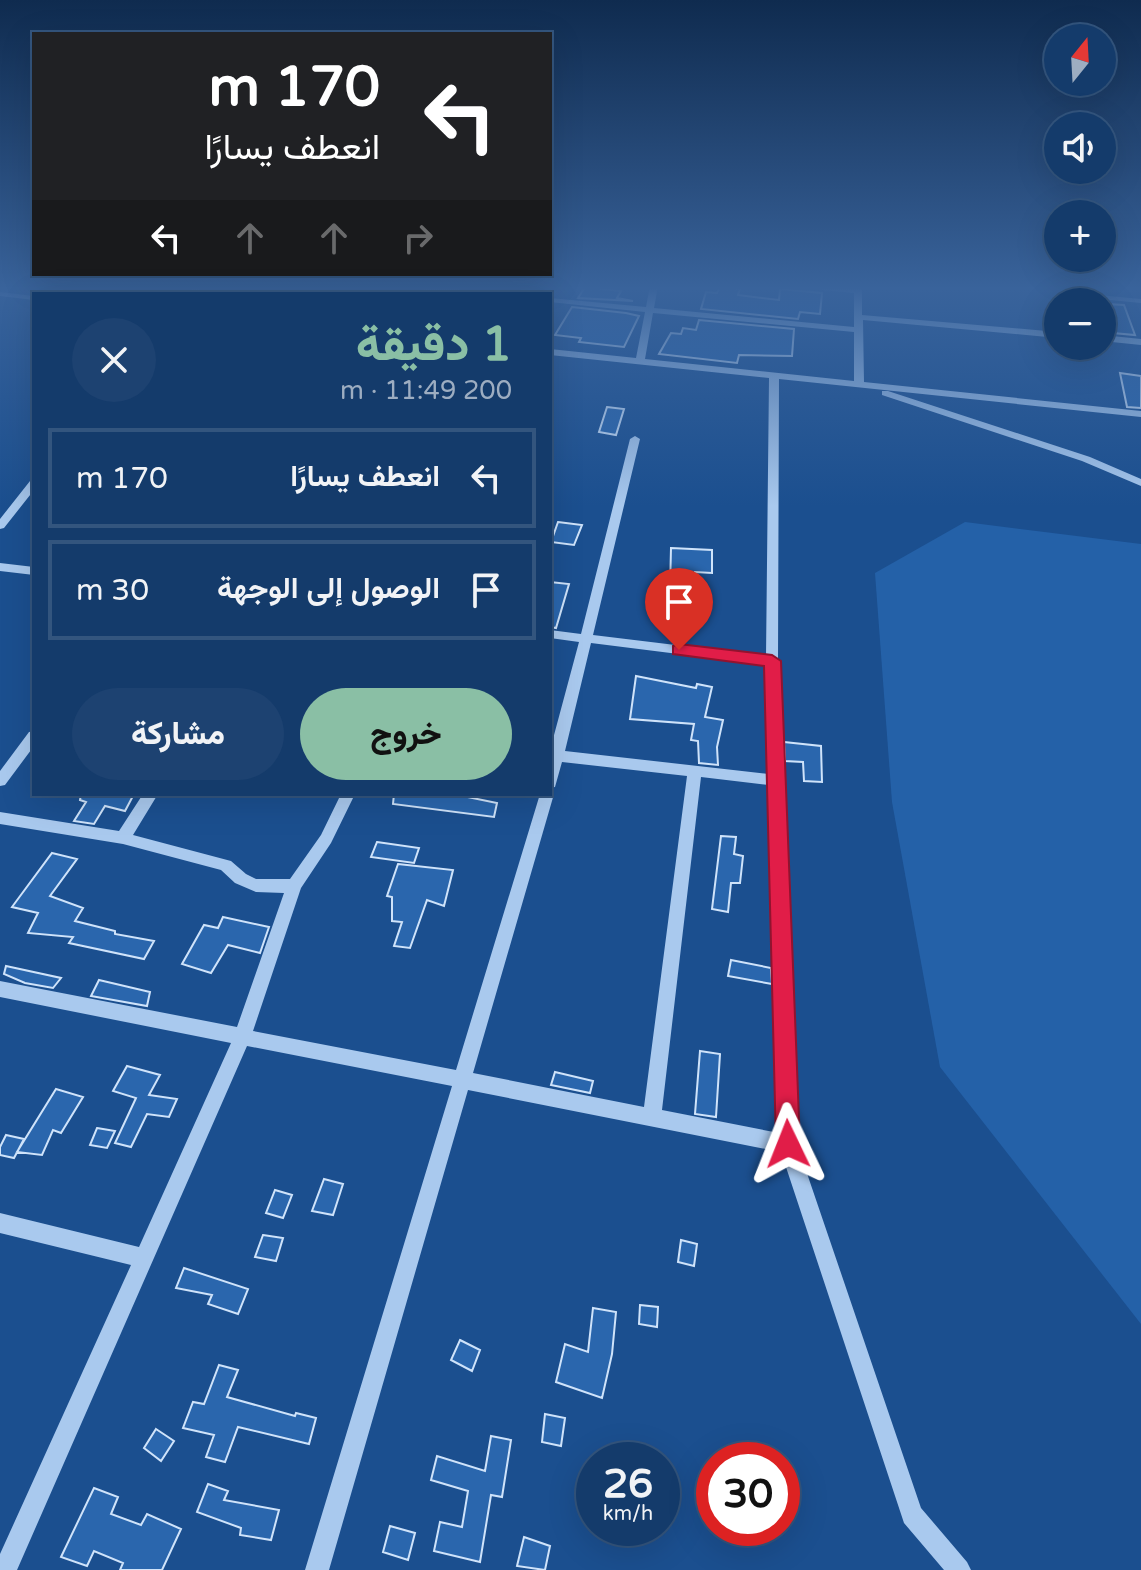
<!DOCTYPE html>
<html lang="ar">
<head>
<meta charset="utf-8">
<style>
  body { margin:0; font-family:"Varela Round",Vazirmatn,sans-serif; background:#1d4271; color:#f1f3f6; direction:rtl; height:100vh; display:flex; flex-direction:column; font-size:30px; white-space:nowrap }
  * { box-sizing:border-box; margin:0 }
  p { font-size:26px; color:#9dadc1 }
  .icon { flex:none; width:44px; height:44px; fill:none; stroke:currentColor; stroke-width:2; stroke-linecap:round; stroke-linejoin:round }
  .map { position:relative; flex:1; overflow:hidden; direction:ltr }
  .panel { position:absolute; left:32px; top:292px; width:520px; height:504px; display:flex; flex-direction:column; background:#143b6b; border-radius:0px; box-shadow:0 8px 32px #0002,0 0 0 2px #33557e; direction:rtl }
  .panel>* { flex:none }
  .banner { position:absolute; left:32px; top:32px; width:520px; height:244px; border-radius:0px; box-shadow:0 8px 32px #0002,0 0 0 2px #33557e; direction:rtl; background:#202124; color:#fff; overflow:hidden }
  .needle { width:52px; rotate:18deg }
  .controls { position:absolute; left:1044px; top:24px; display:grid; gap:16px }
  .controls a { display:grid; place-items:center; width:72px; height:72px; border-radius:50%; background:#143b6b; box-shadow:0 8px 32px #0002,0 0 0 2px #33557e; font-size:40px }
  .speed { position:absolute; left:576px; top:1442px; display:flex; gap:16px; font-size:40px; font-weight:700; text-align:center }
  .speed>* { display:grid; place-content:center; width:104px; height:104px; border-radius:50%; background:#143b6b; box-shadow:0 8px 32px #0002,0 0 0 2px #33557e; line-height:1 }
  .speed small { font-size:20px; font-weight:400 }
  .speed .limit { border:12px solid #d22; background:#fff; color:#111 }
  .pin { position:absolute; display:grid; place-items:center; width:68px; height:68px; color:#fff; margin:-82px -34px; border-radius:50% 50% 50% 0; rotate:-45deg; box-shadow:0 0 8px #0007 }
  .pin .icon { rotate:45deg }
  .me { position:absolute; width:88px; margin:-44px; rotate:358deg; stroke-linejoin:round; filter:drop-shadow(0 0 6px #0008) }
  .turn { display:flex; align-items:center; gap:28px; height:168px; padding:0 40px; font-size:36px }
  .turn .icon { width:104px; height:104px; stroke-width:2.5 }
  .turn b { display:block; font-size:56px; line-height:68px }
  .lanes { display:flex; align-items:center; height:76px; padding:0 40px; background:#0003; justify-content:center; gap:40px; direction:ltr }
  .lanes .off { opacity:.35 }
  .round { display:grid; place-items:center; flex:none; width:84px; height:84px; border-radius:42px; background:#1d4271 }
  .headline { display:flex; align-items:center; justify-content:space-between; height:136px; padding:0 40px }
  h1 { font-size:48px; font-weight:800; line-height:60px; color:#8abfa5 }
  .primary-button { display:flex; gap:16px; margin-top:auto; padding:16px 40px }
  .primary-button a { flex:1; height:92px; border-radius:48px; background:#8abfa5; color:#111; font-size:32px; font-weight:800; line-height:92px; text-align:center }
  .primary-button a+a { background:#1d4271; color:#f1f3f6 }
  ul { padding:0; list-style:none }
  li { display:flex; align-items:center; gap:24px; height:100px; margin:0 16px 12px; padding:0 24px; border:4px solid #33557e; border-radius:0px }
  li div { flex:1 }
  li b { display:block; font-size:30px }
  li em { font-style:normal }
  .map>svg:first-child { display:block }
</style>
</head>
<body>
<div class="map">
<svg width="1141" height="1570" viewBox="0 0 1141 1570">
  <rect width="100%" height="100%" fill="#1b4f8f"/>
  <path fill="#2461a8" d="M 965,522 L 1141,544 L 1141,1324 L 940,1067 L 892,802 L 875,573 Z"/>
  <path fill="#2a66ad" stroke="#cfe3fa" stroke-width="2" d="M 585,287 L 621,291 L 617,298 L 633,301 L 578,298 Z
    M 720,287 L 740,289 L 738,295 L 779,300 L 780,289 L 822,293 L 820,314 L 800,312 L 798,319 L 701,309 L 706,292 L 717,293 Z
    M 1107,304 L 1124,305 L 1135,335 L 1113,333 Z
    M 572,307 L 626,313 L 639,316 L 624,347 L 579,342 L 581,338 L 555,335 Z
    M 699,320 L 794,329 L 792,356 L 739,355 L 737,363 L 659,354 L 671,333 L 681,334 L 683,328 L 696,330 Z
    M 1120,373 L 1141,376 L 1141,408 L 1127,407 Z
    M 607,407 L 624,409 L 616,435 L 599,432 Z
    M 558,522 L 582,525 L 574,545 L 551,542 Z
    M 671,548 L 712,550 L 712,573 L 695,572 L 694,591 L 670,589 Z
    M 550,582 L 569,584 L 556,628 L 550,627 Z
    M 636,676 L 696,688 L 697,684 L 712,687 L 705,717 L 723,720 L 717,747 L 718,765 L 699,763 L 698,741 L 691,740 L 694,724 L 630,719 Z
    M 784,742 L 821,746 L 822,782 L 804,781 L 803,762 L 785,761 Z
    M 81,794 L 134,794 L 125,811 L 105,806 L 94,824 L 74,821 L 86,802 L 80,800 Z
    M 394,794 L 453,794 L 497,803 L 494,817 L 393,804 Z
    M 721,836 L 736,837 L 734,854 L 743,856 L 740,883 L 731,883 L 728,912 L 712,909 Z
    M 377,842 L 419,848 L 414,863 L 371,857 Z
    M 52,853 L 77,859 L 50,896 L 83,908 L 75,921 L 115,931 L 115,934 L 154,941 L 144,959 L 69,943 L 73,937 L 28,933 L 38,913 L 12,907 Z
    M 398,864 L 453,870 L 444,906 L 427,900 L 410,948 L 394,946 L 402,922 L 392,921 L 392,897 L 387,896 Z
    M 223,917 L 269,927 L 260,953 L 228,945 L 211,973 L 182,964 L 204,925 L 218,928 Z
    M 731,960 L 771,968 L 772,984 L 728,976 Z
    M 6,966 L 61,978 L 53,988 L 25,983 L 4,974 Z
    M 99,980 L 150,992 L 147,1006 L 91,996 Z
    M 700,1051 L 720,1054 L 716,1117 L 695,1114 Z
    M 127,1066 L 160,1075 L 149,1095 L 177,1099 L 169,1117 L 147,1114 L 131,1147 L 115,1143 L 136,1098 L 113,1091 Z
    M 555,1072 L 593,1081 L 590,1093 L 551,1085 Z
    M 56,1089 L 83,1097 L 61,1133 L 53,1130 L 42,1155 L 17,1152 Z
    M 97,1128 L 115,1131 L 107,1148 L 90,1145 Z
    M 6,1135 L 24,1139 L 14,1158 L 0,1155 L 0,1147 Z
    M 324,1179 L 343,1184 L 333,1215 L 312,1211 Z
    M 275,1190 L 292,1195 L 283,1218 L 266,1213 Z
    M 263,1235 L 283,1238 L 276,1261 L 255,1257 Z
    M 681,1240 L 697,1244 L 694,1266 L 678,1262 Z
    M 184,1268 L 248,1289 L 238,1314 L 208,1304 L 212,1295 L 176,1288 Z
    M 640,1305 L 658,1307 L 657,1327 L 639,1324 Z
    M 593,1308 L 616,1312 L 612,1354 L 602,1398 L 556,1382 L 565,1344 L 588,1352 Z
    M 460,1340 L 480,1350 L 472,1371 L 451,1360 Z
    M 219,1365 L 238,1370 L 227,1397 L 295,1416 L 296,1413 L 316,1418 L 309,1444 L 238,1427 L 225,1462 L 206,1457 L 214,1435 L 183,1428 L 193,1402 L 204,1404 Z
    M 545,1414 L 565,1418 L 561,1446 L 542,1442 Z
    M 156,1429 L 174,1441 L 161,1461 L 144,1448 Z
    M 491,1436 L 511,1440 L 502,1497 L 491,1495 L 480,1562 L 434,1551 L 440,1522 L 462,1527 L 468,1491 L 431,1480 L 437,1456 L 485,1471 Z
    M 208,1484 L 228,1491 L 224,1500 L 279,1510 L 271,1540 L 240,1535 L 241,1528 L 197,1512 Z
    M 94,1488 L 118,1497 L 111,1514 L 141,1525 L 147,1514 L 181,1529 L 162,1570 L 120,1570 L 123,1563 L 94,1551 L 87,1566 L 61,1557 Z
    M 390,1526 L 415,1533 L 408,1560 L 383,1552 Z
    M 524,1537 L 550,1546 L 545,1570 L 517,1566 Z"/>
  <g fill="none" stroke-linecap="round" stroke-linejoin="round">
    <path fill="#a9c9ee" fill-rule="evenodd" d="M 195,286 L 203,286 L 196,294 L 187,294 Z
      M 402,286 L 428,286 L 487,292 L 491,294 L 463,294 L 406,288 Z
      M 650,286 L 658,286 L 654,308 L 854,327 L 854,293 L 801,288 L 797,286 L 854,288 L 854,286 L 862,286 L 862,315 L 1058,332 L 1058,338 L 863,320 L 864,382 L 1141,411 L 1141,417 L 779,379 L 778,661 L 797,1144 L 921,1508 L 967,1562 L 971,1570 L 944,1570 L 904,1523 L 781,1152 L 468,1090 L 329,1570 L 305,1570 L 452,1086 L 247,1046 L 17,1570 L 0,1570 L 0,1554 L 131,1265 L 0,1233 L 0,1213 L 139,1247 L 231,1043 L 0,997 L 0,981 L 237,1027 L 284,893 L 256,892 L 235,883 L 221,870 L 123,844 L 0,824 L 0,812 L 119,831 L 143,794 L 158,794 L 133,835 L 231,861 L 246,874 L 256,879 L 290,879 L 321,835 L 341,794 L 355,794 L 331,843 L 301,888 L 253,1031 L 456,1070 L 540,794 L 550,794 L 550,789 L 552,790 L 554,794 L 473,1073 L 644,1107 L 687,776 L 562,762 L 555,787 L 550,788 L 550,750 L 579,642 L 550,638 L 550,630 L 581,634 L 630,439 L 635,436 L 640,439 L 593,635 L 766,656 L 769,378 L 550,355 L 550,349 L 636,358 L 645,312 L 550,302 L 550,298 L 646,307 ZM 653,313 L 854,332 L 854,381 L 645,359 ZM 591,643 L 766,665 L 769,774 L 565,751 ZM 701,777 L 769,785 L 779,1133 L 662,1110 Z
      M 0,292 L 34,296 L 34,300 L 0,296 Z
      M 1077,293 L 1141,299 L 1141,303 L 1080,297 L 1077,297 Z
      M 1102,335 L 1141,339 L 1141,345 L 1102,341 Z
      M 882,391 L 888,391 L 1090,457 L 1141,479 L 1141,486 L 1082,461 L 882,395 Z
      M 34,480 L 34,490 L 4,528 L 0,529 L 0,519 L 30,481 Z
      M 0,563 L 34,567 L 34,575 L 0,571 Z
      M 34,731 L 34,746 L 5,785 L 0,786 L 0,771 L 29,732 Z"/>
  </g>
  <linearGradient id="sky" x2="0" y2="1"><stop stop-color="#0f2b4f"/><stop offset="0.57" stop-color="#39639b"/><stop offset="1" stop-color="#39639b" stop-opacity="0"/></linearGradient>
  <rect width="1141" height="506" fill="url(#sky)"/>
  <path fill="#e11d48" stroke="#92132f" stroke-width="2" d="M 679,644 L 772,655 L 781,661 L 800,1144 L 796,1152 L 788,1156 L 779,1152 L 776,1144 L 764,666 L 673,654 L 673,646 Z"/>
</svg>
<div class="controls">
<a><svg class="needle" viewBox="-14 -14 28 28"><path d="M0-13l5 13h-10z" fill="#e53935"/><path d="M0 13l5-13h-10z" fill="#9dadc1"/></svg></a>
<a><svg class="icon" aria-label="sound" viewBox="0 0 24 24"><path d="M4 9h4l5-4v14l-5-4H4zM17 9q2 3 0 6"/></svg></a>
<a>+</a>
<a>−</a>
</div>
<div class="speed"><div>26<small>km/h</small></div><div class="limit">30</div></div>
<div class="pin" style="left:679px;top:650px;background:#d93025"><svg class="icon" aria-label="arrive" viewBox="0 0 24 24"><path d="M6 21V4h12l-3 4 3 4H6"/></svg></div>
<svg class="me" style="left:788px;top:1144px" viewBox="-20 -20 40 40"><path d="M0-17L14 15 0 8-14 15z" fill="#e11d48" stroke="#fff" stroke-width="4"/></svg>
<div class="banner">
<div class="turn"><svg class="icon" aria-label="left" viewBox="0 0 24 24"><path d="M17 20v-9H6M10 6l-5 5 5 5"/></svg><div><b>170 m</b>انعطف يسارًا</div></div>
<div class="lanes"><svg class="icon" aria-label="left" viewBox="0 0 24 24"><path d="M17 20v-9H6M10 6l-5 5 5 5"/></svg><svg class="icon off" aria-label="ahead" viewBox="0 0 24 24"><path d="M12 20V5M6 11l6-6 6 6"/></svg><svg class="icon off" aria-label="ahead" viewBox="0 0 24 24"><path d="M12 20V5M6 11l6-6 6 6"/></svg><svg class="icon off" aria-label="right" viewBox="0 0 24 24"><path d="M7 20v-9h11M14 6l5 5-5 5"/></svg></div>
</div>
<section class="panel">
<div class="headline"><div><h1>1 دقيقة</h1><p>200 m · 11:49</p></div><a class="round"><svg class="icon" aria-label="close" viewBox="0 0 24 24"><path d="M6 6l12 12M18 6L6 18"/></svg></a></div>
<ul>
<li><svg class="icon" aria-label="left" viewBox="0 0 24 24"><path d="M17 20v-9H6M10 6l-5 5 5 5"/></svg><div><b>انعطف يسارًا</b></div><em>170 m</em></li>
<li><svg class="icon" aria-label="arrive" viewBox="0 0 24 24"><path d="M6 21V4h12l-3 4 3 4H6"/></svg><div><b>الوصول إلى الوجهة</b></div><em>30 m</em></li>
</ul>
<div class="primary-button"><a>خروج</a><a>مشاركة</a></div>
</section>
</div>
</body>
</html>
